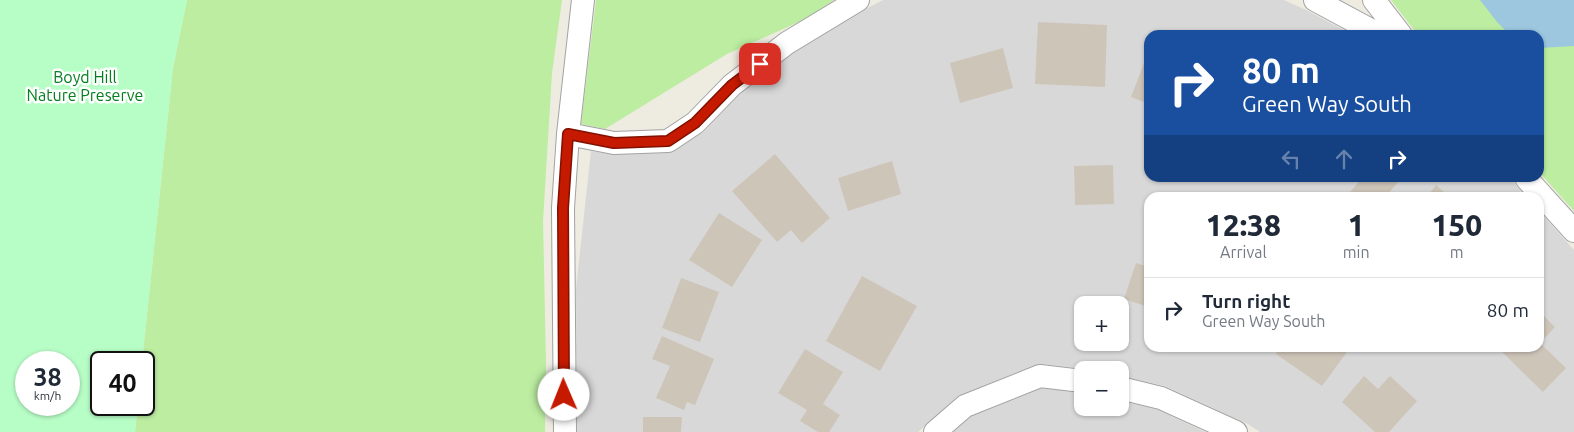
<!DOCTYPE html>
<html lang="en">
<head>
<meta charset="utf-8">
<style>
  body { margin:0; font-family:Ubuntu,sans-serif; background:#f6f6f7; color:#1f2937; height:100vh; display:flex; flex-direction:column; font-size:19px; white-space:nowrap }
  * { box-sizing:border-box; margin:0 }
  p { font-size:16px; color:#747a83 }
  .icon { flex:none; width:28px; height:28px; fill:none; stroke:currentColor; stroke-width:2; stroke-linecap:round; stroke-linejoin:round }
  .map { position:relative; flex:1; overflow:hidden }
  .details { position:absolute; left:1144px; top:192px; width:400px; height:160px; display:flex; flex-direction:column; background:#fff; border-radius:15px; box-shadow:0 1px 4px #0004 }
  .details>* { flex:none }
  .guide { position:absolute; left:1144px; top:30px; width:400px; height:152px; border-radius:15px; box-shadow:0 1px 4px #0004; background:#1a4fa0; color:#fff; overflow:hidden }
  .buttons { position:absolute; left:1074px; top:296px; display:grid; gap:10px }
  .buttons a { display:grid; place-items:center; width:55px; height:55px; border-radius:10px; background:#fff; box-shadow:0 1px 4px #0004; font-size:25px }
  .speed { position:absolute; left:15px; top:351px; display:flex; gap:10px; font-size:25px; font-weight:700; text-align:center }
  .speed>* { display:grid; place-content:center; width:65px; height:65px; border-radius:50%; background:#fff; box-shadow:0 1px 4px #0004; line-height:1 }
  .speed small { font-size:12px; font-weight:400 }
  .speed .limit { border:2px solid #111; border-radius:8px; background:#fff; color:#111 }
  .pin { position:absolute; display:grid; place-items:center; width:42px; height:42px; color:#fff; margin:-21px; border-radius:10px; box-shadow:0 2px 8px #0006 }
  .me { position:absolute; width:55px; margin:-28px; rotate:359deg; stroke-linejoin:round; filter:drop-shadow(0 0 4px #0008) }
  .turn { display:flex; align-items:center; gap:18px; height:105px; padding:0 15px; font-size:22px }
  .turn .icon { width:65px; height:65px; stroke-width:2.5 }
  .turn b { display:block; font-size:35px; line-height:42px }
  .lanes { display:flex; align-items:center; height:48px; padding:0 15px; background:#0003; justify-content:center; gap:25px; direction:ltr }
  .lanes .off { opacity:.35 }
  .eta { display:flex; justify-content:space-evenly; align-items:center; height:85px; text-align:center }
  .eta b { font-size:30px; font-weight:800; line-height:35px }
  ul { padding:0; list-style:none }
  li { display:flex; align-items:center; gap:15px; height:65px; padding:0 15px; border-top:1px solid #e0e1e3 }
  li div { flex:1 }
  li b { display:block; font-size:19px }
  li em { font-style:normal }
  .map>svg:first-child { display:block }
</style>
</head>
<body>
<div class="map">
<svg width="1574" height="432" viewBox="0 0 1574 432">
  <rect width="100%" height="100%" fill="#eeebe0"/>
  <path fill="#d9d8d8" fill-rule="evenodd" d="M 883,0 L 1284,0 L 1306,10 L 1353,35 L 1149,35 L 1149,178 L 1509,178 L 1527,197 L 1149,198 L 1149,348 L 1539,348 L 1539,211 L 1574,250 L 1574,432 L 1260,432 L 1248,424 L 1165,386 L 1120,376 L 1120,370 L 1094,370 L 1043,364 L 1036,365 L 957,398 L 918,432 L 577,432 L 576,289 L 591,151 L 610,154 L 668,153 L 675,150 L 704,131 L 740,93 L 794,52 L 852,16 ZM 1082,305 L 1120,305 L 1120,342 L 1082,342 Z
    M 1041,388 L 1082,393 L 1082,408 L 1120,408 L 1120,401 L 1156,409 L 1205,432 L 953,432 L 971,416 Z"/>
  <path fill="#bceda1" d="M 187,0 L 562,0 L 552,73 L 543,221 L 546,364 L 545,432 L 135,432 L 138,405 L 144,405 L 144,362 L 142,362 L 173,68 Z
    M 596,0 L 834,0 L 801,21 L 727,54 L 605,129 L 581,124 Z
    M 1391,0 L 1574,0 L 1574,211 L 1539,172 L 1539,35 L 1418,35 Z"/>
  <path fill="#b7fdc6" fill-rule="evenodd" d="M 0,0 L 187,0 L 173,68 L 142,362 L 101,362 L 101,405 L 138,405 L 135,432 L 0,432 ZM 26,362 L 69,362 L 69,405 L 26,405 Z"/>
  <path fill="#9cc7df" d="M 1480,0 L 1574,0 L 1574,46 L 1539,48 L 1539,35 L 1510,35 L 1497,22 Z"/>
  <path fill="#cec5b9" d="M 1038,22 L 1107,25 L 1105,87 L 1035,84 Z
    M 1003,48 L 1013,88 L 960,103 L 950,63 Z
    M 1149,50 L 1149,104 L 1131,97 Z
    M 775,154 L 830,218 L 802,243 L 791,230 L 777,242 L 732,191 Z
    M 892,161 L 901,194 L 848,211 L 838,178 Z
    M 1113,165 L 1114,204 L 1075,205 L 1074,166 Z
    M 1362,178 L 1401,178 L 1385,198 L 1358,198 L 1350,192 Z
    M 1436,185 L 1451,198 L 1426,198 Z
    M 719,213 L 762,240 L 732,287 L 689,260 Z
    M 1136,263 L 1149,267 L 1149,307 L 1124,299 Z
    M 862,276 L 917,306 L 880,371 L 826,341 Z
    M 681,278 L 719,292 L 700,342 L 662,328 Z
    M 1539,311 L 1555,327 L 1540,343 L 1566,368 L 1543,392 L 1498,348 L 1539,348 Z
    M 662,336 L 714,359 L 695,405 L 687,402 L 684,410 L 656,398 L 670,366 L 652,359 Z
    M 1280,348 L 1350,348 L 1322,386 L 1276,354 Z
    M 805,349 L 843,372 L 823,404 L 840,415 L 829,432 L 818,432 L 800,421 L 807,410 L 778,393 Z
    M 1364,376 L 1378,389 L 1390,376 L 1417,401 L 1389,432 L 1375,432 L 1342,402 Z
    M 643,417 L 682,417 L 681,432 L 643,432 Z"/>
  <g fill="none" stroke-linecap="round" stroke-linejoin="round">
    <g stroke="#a2a2a2" stroke-width="24">
      <path id="minor" d="M 1315,0 L 1380,35
        M 1374,0 L 1401,35
        M 568,134 L 614,143 L 668,141 L 695,123 L 732,85 L 787,43 L 858,0
        M 1526,178 L 1574,231
        M 1120,388 L 1161,398 L 1236,432
        M 565,432 L 563,208 L 568,134 L 583,0
        M 935,432 L 965,406 L 1040,376 L 1082,381"/>
    </g>
    <use href="#minor" stroke="#fff" stroke-width="22"/>
  </g>
  <g fill="none" stroke-linecap="round" stroke-linejoin="round">
    <g stroke="#811100" stroke-width="12">
      <path id="route" d="M 564,395 L 563,208 L 568,134 L 614,143 L 668,141 L 695,123 L 732,85 L 760,64"/>
    </g>
    <use href="#route" stroke="#c61a00" stroke-width="9"/>
  </g>
  <g text-anchor="middle" stroke-width="5" stroke-linejoin="round" paint-order="stroke">
    <g font-size="16" fill="#047f1e" stroke="#fff">
      <text x="85" y="83">Boyd Hill<tspan x="85" dy="18">Nature Preserve</tspan></text>
    </g>
  </g>
</svg>
<div class="buttons">
<a>+</a>
<a>−</a>
</div>
<div class="speed"><div>38<small>km/h</small></div><div class="limit">40</div></div>
<div class="pin" style="left:760px;top:64px;background:#d93025"><svg class="icon" aria-label="arrive" viewBox="0 0 24 24"><path d="M6 21V4h12l-3 4 3 4H6"/></svg></div>
<svg class="me" style="left:564px;top:395px" viewBox="-20 -20 40 40"><circle r="19" fill="#fff"/><path d="M0-13L10 11 0 6-10 11z" fill="#c61a00"/></svg>
<div class="guide">
<div class="turn"><svg class="icon" aria-label="right" viewBox="0 0 24 24"><path d="M7 20v-9h11M14 6l5 5-5 5"/></svg><div><b>80 m</b>Green Way South</div></div>
<div class="lanes"><svg class="icon off" aria-label="left" viewBox="0 0 24 24"><path d="M17 20v-9H6M10 6l-5 5 5 5"/></svg><svg class="icon off" aria-label="ahead" viewBox="0 0 24 24"><path d="M12 20V5M6 11l6-6 6 6"/></svg><svg class="icon" aria-label="right" viewBox="0 0 24 24"><path d="M7 20v-9h11M14 6l5 5-5 5"/></svg></div>
</div>
<section class="details">
<div class="eta">
<div><b>12:38</b><p>Arrival</p></div>
<div><b>1</b><p>min</p></div>
<div><b>150</b><p>m</p></div>
</div>
<ul>
<li><svg class="icon" aria-label="right" viewBox="0 0 24 24"><path d="M7 20v-9h11M14 6l5 5-5 5"/></svg><div><b>Turn right</b><p>Green Way South</p></div><em>80 m</em></li>
</ul>
</section>
</div>
</body>
</html>
